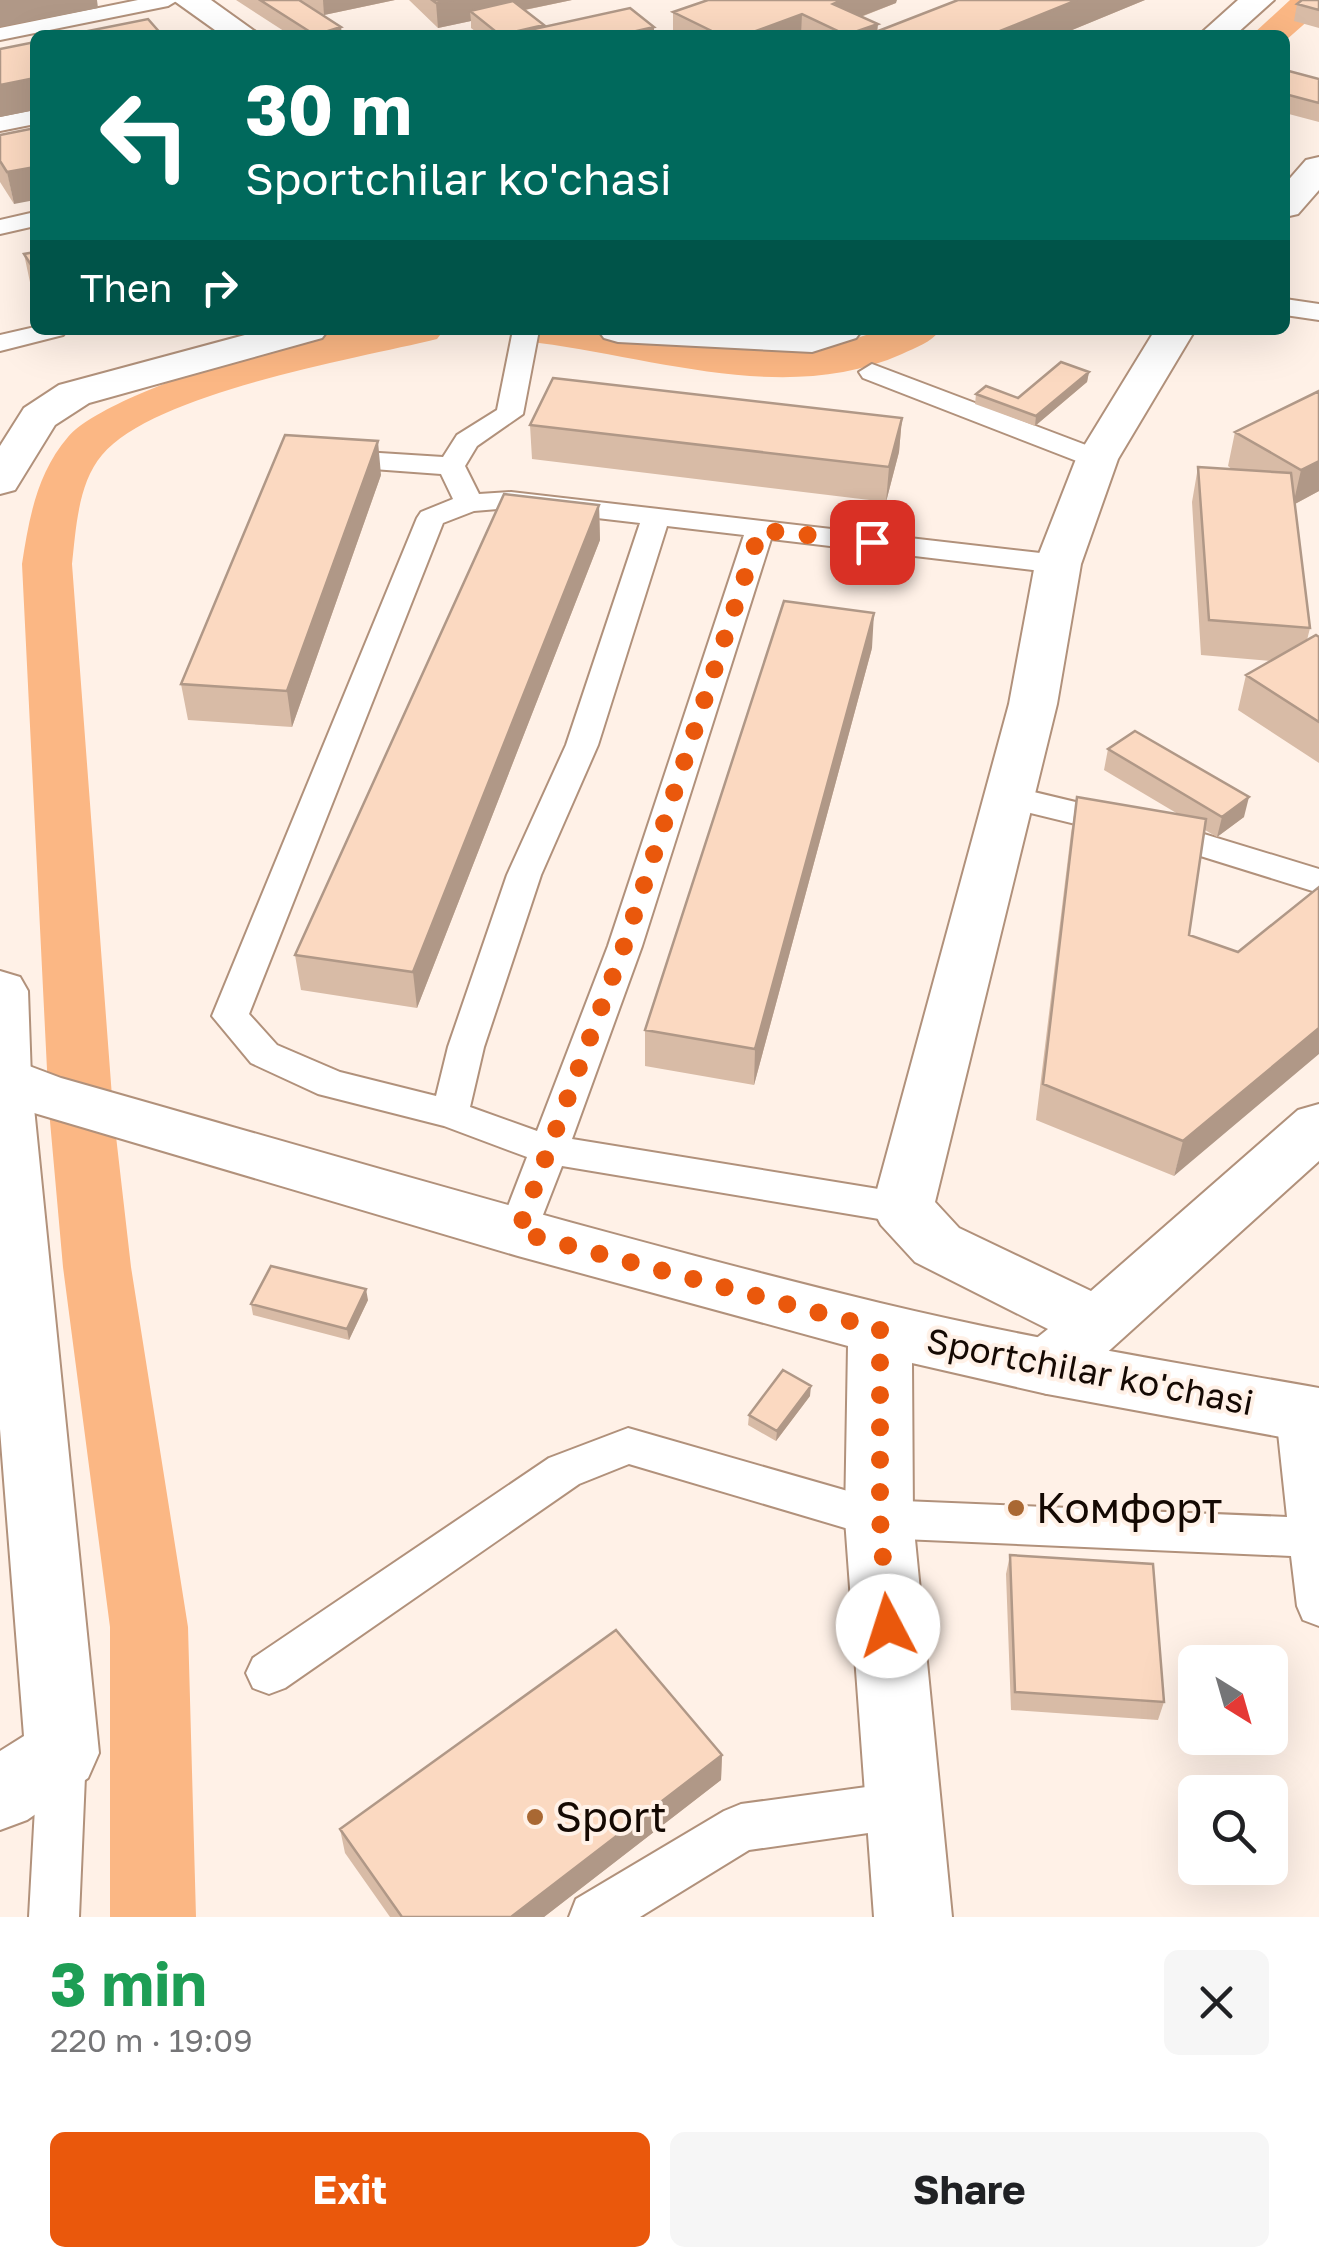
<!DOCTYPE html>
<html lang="en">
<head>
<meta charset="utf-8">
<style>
  body { margin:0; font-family:"Golos Text",sans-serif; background:#f6f6f6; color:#202124; height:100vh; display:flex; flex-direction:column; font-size:38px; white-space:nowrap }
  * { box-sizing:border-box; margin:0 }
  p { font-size:32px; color:#757577 }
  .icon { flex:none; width:55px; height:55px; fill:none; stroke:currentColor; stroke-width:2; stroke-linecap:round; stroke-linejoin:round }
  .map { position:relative; height:1917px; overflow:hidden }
  .details { display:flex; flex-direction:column; background:#fff; flex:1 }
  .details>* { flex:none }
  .banner { position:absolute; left:30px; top:30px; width:1260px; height:305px; border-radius:15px; box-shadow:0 10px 40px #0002; background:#00695c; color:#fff; overflow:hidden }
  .needle { width:65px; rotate:143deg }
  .buttons { position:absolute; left:1178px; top:1645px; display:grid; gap:20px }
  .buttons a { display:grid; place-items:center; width:110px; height:110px; border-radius:15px; background:#fff; box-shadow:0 10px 40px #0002; font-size:50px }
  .pin { position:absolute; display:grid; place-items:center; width:85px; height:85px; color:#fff; margin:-42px; border-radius:20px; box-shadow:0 5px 15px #0006 }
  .me { position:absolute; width:110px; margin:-55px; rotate:355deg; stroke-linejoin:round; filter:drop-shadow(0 0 8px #0008) }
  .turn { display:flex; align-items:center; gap:35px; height:210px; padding:0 50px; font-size:45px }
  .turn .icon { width:130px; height:130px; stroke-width:2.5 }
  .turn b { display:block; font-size:70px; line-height:85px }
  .then { display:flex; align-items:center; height:95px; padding:0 50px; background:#0003; gap:20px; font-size:38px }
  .round { display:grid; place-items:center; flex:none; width:105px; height:105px; border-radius:15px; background:#f6f6f6 }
  .summary { display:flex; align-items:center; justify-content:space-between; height:170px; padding:0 50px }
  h1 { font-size:60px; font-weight:700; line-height:75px; color:#1e9e55 }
  .action { display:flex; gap:20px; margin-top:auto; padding:20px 50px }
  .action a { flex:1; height:115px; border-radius:15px; background:#ea580c; color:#fff; font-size:40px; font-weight:700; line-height:115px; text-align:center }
  .action a+a { background:#f6f6f6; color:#202124 }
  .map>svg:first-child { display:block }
</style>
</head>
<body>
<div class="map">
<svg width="1319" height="1917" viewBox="0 0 1319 1917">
  <rect width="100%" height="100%" fill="#fff1e7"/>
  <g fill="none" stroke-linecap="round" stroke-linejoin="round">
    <path fill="#fbb784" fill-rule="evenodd" d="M 1290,0 L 1319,0 L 1319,11 L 1285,41 L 1285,35 L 1252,35 Z
      M 444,330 L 437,339 C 356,359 155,392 102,455 C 78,483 76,529 72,564 L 113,1110 L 131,1267 L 188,1627 L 196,1917 L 110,1917 L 110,1627 L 63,1267 L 49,1110 L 22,564 C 29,518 37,473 68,437 C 104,394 294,337 352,330 C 382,327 414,330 444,330 Z
      M 517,330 L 628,330 L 731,347 L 778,351 L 825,348 L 882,330 L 940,330 C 931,343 916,347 902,354 C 787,405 657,358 539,343 L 524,339 Z"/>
    <g stroke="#b1917b" stroke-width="4">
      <path id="service" d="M 138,0 L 178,0 L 168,6 L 0,40 L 0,28 Z
        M 35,110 L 35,124 L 0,131 L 0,117 Z
        M 35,212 L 35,226 L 0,234 L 0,220 Z
        M 1285,299 L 1319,304 L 1319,320 L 1285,315 Z
        M 35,327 L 35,330 L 67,330 L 63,335 L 0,351 L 0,335 Z
        M 513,330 L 539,330 L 523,414 L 477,446 L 465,466 L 479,494 L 511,492 L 1058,555 L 1068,558 L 1072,564 L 1068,570 L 1058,573 L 771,539 L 642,946 L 572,1139 L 903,1193 L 917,1197 L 922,1208 L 917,1219 L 903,1223 L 562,1166 L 532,1243 L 518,1248 L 504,1243 L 498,1232 L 527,1157 L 444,1126 L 318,1094 L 251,1063 L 212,1016 L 417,518 L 421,512 L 453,499 L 441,474 L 332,466 L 318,458 L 332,450 L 443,457 L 457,435 L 497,410 ZM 511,508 L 640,523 L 566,745 L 507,875 L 448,1047 L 436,1096 L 340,1072 L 277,1045 L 249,1014 L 443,523 L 474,511 ZM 667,526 L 744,535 L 608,946 L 537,1131 L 470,1107 L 484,1047 L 541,875 L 598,745 Z
        M 872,364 L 1107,453 L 1111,459 L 1097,467 L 1087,465 L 863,378 L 859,372 Z
        M 1009,786 L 1184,828 L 1319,869 L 1319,893 L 1178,849 L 998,805 L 993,797 L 998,789 Z
        M 1297,1396 L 1312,1401 L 1319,1422 L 1319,1626 L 1303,1620 L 1297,1606 L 1291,1556 L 879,1538 L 629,1464 L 579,1484 L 285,1688 L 269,1694 L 253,1688 L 246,1673 L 253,1658 L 549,1458 L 628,1428 L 879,1500 L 1287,1517 L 1276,1414 L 1282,1401 Z
        M 62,1731 L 79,1737 L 86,1753 L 79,1917 L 29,1917 L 38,1753 L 45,1737 Z
        M 903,1782 L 920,1789 L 927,1805 L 920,1821 L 903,1828 L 749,1850 L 640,1917 L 569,1917 L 576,1899 L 724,1811 L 741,1804 Z"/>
    </g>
    <g stroke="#b1917b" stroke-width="4">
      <path id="minor" d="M 173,0 L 211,0 L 260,35 L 222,35 Z
        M 1238,0 L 1274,0 L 1235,35 L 1199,35 Z
        M 1319,157 L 1319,190 L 1298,214 L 1285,217 L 1285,184 L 1306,160 Z
        M 263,330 L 328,330 L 322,338 L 89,403 L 55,425 L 15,490 L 0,494 L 0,446 L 24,408 L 59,385 Z
        M 598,330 L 862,330 L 856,338 L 812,352 L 618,342 L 604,338 Z
        M 1155,330 L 1195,330 L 1118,459 L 1081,564 L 1057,704 L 935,1202 L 959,1228 L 1091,1291 L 1298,1110 L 1319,1104 L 1319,1161 L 1070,1386 L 1047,1394 L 1024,1386 L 1015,1367 L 1024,1348 L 1048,1329 L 915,1262 L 881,1225 L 872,1208 L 1009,704 L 1035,564 L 1076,459 Z
        M 0,971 L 20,977 L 28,991 L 31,1078 L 99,1753 L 88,1778 L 27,1820 L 0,1830 L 0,1751 L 24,1736 L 0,1429 Z"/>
    </g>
    <g stroke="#b1917b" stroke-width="4">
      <path id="tertiary" d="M 0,1055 L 61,1078 C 333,1155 605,1236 880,1303 C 1025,1338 1172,1362 1319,1388 L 1319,1444 L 1047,1394 L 912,1363 L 913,1519 L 952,1917 L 874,1917 L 845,1519 L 848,1346 L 518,1256 L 24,1110 L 0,1101 Z"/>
    </g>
    <use href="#service" fill="#fff" fill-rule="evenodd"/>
    <use href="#minor" fill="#fff" fill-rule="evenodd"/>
    <use href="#tertiary" fill="#fff" fill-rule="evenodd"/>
  </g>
  <path fill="#d8bba6" d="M 236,0 L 395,0 L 324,15 L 309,6 L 342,35 L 290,35 Z
    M 409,0 L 572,0 L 525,10 L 544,27 L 654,27 L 654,35 L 480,35 L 471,28 L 471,21 L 438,28 Z
    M 958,0 L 1145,0 L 1060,35 L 673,35 L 673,12 L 896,3 L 861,17 L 877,32 Z
    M 1319,0 L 1319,28 L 1294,21 L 1297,4 Z
    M 1285,70 L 1319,79 L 1319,122 L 1285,113 Z
    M 0,135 L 14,204 L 0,182 Z
    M 35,252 L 35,294 L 31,287 L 24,254 Z
    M 1089,372 L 1087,382 L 1035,426 L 975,404 L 976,394 L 1018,398 Z
    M 1319,391 L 1319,491 L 1295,504 L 1310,628 L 1307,640 L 1319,637 L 1319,763 L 1238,710 L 1246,675 L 1271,661 L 1201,655 L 1192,502 L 1198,467 L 1233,470 L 1228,466 L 1235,432 Z
    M 902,418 L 899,452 L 886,502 L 532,459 L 530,425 Z
    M 381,475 L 292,727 L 188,720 L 181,684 Z
    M 599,505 L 600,540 L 417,1008 L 301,990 L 295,955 Z
    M 872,648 L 754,1085 L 645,1066 L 645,1030 Z
    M 1108,749 L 1244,817 L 1217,837 L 1205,830 L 1189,935 L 1238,952 L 1174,1176 L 1036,1120 L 1071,833 L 1077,797 L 1178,814 L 1104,770 Z
    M 368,1300 L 349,1340 L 253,1315 L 251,1304 Z
    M 810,1396 L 776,1441 L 748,1425 L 749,1415 Z
    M 1010,1555 L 1164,1702 L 1158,1720 L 1011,1710 L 1006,1574 Z
    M 722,1755 L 721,1780 L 544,1917 L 390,1917 L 345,1853 L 340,1829 Z"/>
  <path fill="#b09887" d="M 0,0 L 97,0 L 98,8 L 0,27 Z
    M 323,0 L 395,0 L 324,15 Z
    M 453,0 L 572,0 L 480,19 L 470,11 L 471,21 L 438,28 L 436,3 Z
    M 842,0 L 897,0 L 896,3 L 831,28 L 833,4 Z
    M 1077,0 L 1145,0 L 1060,35 L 990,35 Z
    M 802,14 L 801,35 L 745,35 Z
    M 878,24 L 877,35 L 849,35 Z
    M 341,27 L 342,35 L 315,35 Z
    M 654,27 L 654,35 L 619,35 Z
    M 35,78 L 35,110 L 0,117 L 0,85 Z
    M 35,167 L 35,200 L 14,204 L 7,172 Z
    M 1089,372 L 1087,382 L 1035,426 L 1036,416 Z
    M 902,418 L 899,452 L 886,502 L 889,467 Z
    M 378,441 L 381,475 L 292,727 L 287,691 Z
    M 1319,461 L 1319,491 L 1293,505 L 1301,470 Z
    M 599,505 L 600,540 L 417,1008 L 413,972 Z
    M 874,613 L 872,648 L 754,1085 L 755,1049 Z
    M 1249,797 L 1244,817 L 1217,837 L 1222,817 Z
    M 1319,1028 L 1319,1054 L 1174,1176 L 1183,1141 Z
    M 366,1289 L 368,1300 L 349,1340 L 347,1329 Z
    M 811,1386 L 810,1396 L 776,1441 L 777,1431 Z
    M 722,1755 L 721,1780 L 544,1917 L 511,1917 Z"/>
  <path fill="#fbd9c1" stroke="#b09887" stroke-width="2.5" d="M 260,0 L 299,0 L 341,27 L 315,35 Z
    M 432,0 L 453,0 L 436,3 Z
    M 708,0 L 842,0 L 833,4 L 878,24 L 846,35 L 802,14 L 745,35 L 720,35 L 673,12 Z
    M 958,0 L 1077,0 L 990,35 L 868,35 Z
    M 1302,0 L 1319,0 L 1319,10 L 1297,4 Z
    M 513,1 L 544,25 L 500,35 L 470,11 Z
    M 630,8 L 654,27 L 619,35 L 507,35 Z
    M 148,19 L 162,35 L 68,35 Z
    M 35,42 L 35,78 L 0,85 L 0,49 Z
    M 1285,70 L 1319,79 L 1319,103 L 1285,94 Z
    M 35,128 L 35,167 L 7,172 L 0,161 L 0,135 Z
    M 35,252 L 35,271 L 24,254 Z
    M 1061,362 L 1089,372 L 1036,416 L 976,394 L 986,386 L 1018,398 Z
    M 553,378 L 902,418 L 889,467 L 530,425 Z
    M 1319,391 L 1319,461 L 1301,470 L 1235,432 Z
    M 285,435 L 378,441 L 287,691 L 181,684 Z
    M 1198,467 L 1291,473 L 1310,628 L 1209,620 Z
    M 504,494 L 599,505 L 413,972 L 295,955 Z
    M 784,601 L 874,613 L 755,1049 L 645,1030 Z
    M 1316,635 L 1319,637 L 1319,722 L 1246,675 Z
    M 1135,731 L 1249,797 L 1222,817 L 1108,749 Z
    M 1077,797 L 1206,819 L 1189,935 L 1238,952 L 1319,887 L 1319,1028 L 1183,1141 L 1043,1084 Z
    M 271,1266 L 366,1289 L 347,1329 L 251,1304 Z
    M 783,1370 L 811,1386 L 777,1431 L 749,1415 Z
    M 1010,1555 L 1153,1564 L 1164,1702 L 1015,1692 Z
    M 616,1630 L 722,1755 L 511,1917 L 402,1917 L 340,1829 Z"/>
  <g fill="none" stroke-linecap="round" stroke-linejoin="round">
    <path stroke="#ea580c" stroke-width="18" stroke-dasharray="0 32.4" d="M 872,542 L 760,530 L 624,946 L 518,1232 L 880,1329 L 880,1519 L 888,1626"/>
  </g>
  <g fill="#a96833" stroke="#fff1e7" stroke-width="4">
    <circle cx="1016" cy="1508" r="10"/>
    <circle cx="535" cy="1817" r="10"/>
  </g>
  <g text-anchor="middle" stroke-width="8" stroke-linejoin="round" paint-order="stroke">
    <g font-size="35" fill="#140903" stroke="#fff1e7">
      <text transform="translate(1090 1372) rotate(11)" y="12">Sportchilar ko'chasi</text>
    </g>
    <g font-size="42" fill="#140903" stroke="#fff1e7" text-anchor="start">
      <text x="1036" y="1523">Комфорт</text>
      <text x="555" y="1832">Sport</text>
    </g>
  </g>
</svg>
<div class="buttons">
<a><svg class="needle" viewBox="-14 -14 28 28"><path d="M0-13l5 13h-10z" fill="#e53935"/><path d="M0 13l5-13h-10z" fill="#757577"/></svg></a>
<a><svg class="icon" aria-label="search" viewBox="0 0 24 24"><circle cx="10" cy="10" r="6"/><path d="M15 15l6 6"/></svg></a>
</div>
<div class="pin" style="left:872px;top:542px;background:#d93025"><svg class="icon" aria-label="arrive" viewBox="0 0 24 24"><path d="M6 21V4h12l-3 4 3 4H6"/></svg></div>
<svg class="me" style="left:888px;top:1626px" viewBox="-20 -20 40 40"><circle r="19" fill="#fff"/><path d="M0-13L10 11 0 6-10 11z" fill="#ea580c"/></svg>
<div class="banner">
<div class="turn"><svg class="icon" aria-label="left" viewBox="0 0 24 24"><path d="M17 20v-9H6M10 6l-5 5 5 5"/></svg><div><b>30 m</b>Sportchilar ko'chasi</div></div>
<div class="then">Then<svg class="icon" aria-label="right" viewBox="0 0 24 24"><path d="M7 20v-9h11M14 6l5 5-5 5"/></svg></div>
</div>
</div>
<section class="details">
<div class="summary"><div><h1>3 min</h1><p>220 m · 19:09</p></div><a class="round"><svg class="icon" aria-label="close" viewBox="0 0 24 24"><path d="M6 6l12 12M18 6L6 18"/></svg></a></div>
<div class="action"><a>Exit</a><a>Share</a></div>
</section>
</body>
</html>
